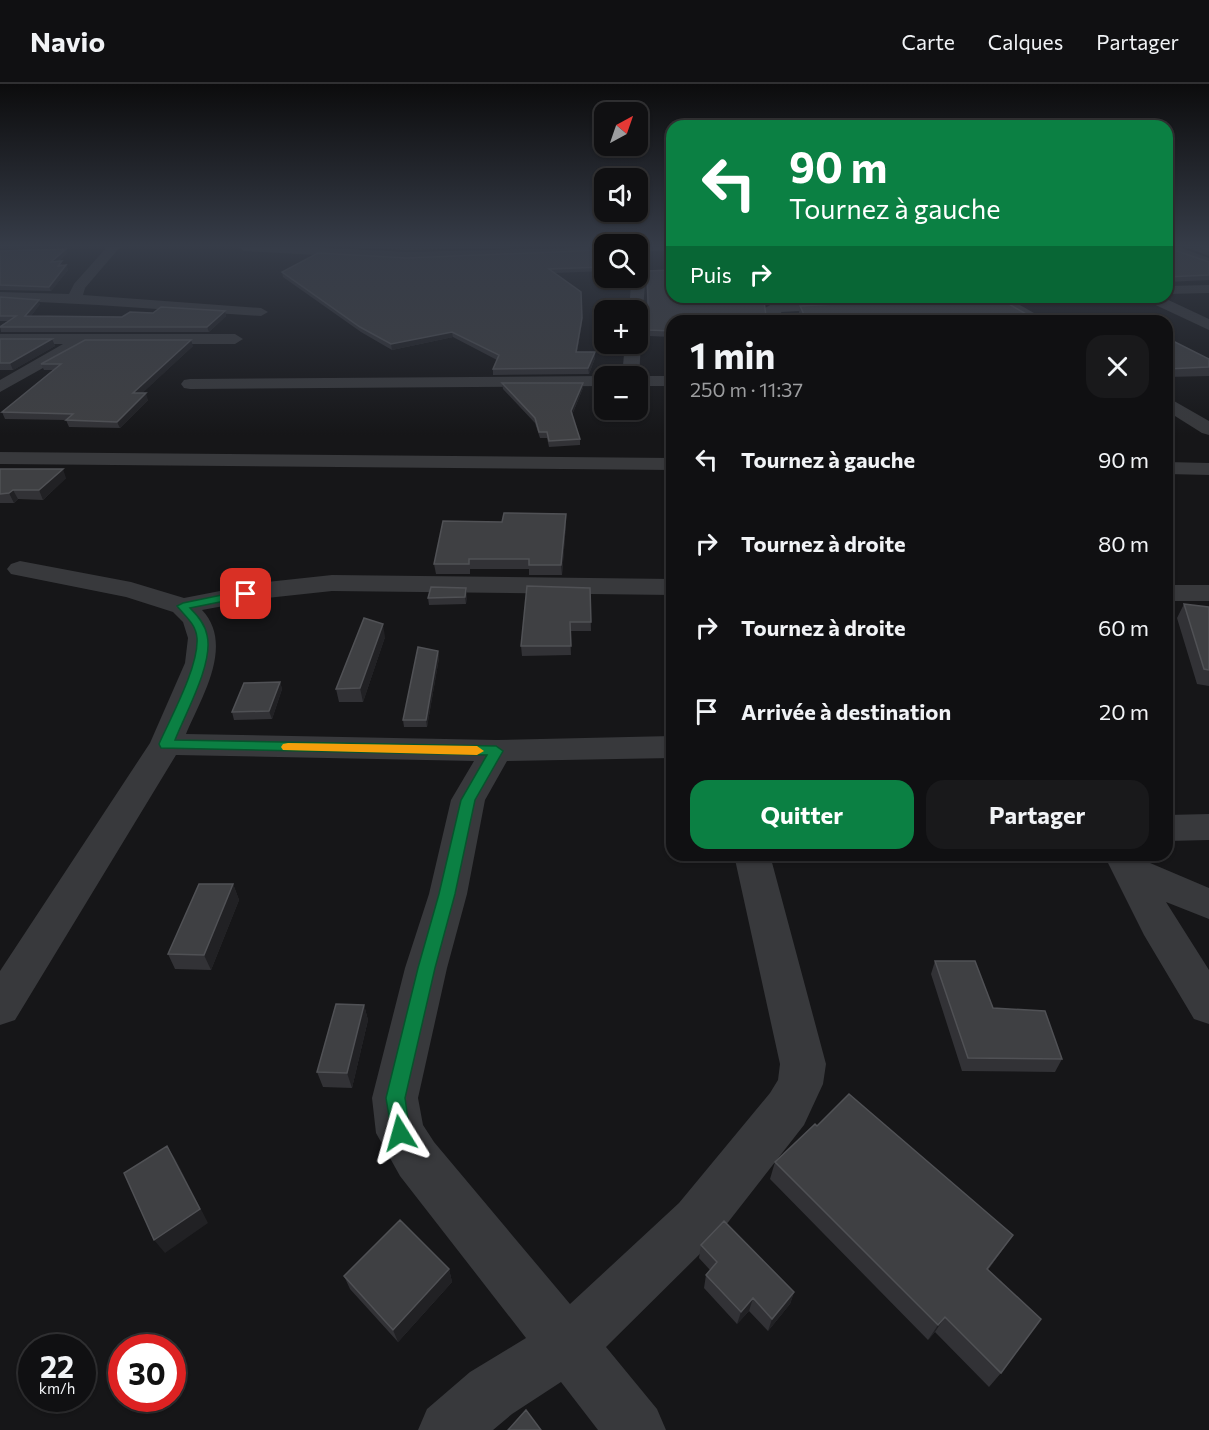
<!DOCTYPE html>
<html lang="fr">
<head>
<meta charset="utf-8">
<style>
  body { margin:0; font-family:Commissioner,sans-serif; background:#19191b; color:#f1f3f6; height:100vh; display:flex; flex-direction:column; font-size:22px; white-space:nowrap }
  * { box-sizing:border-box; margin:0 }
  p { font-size:20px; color:#9c9d9f }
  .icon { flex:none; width:33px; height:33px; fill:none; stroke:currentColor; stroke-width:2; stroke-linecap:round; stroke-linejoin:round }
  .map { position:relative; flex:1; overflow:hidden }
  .sheet { position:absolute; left:666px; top:231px; width:507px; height:546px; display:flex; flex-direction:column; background:#101012; border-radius:18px; box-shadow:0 2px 4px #0004,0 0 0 2px #303032 }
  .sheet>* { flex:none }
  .banner { position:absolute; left:666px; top:36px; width:507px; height:183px; border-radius:18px; box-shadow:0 2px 4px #0004,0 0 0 2px #303032; background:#0b8043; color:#fff; overflow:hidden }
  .needle { width:39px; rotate:40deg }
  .fabs { position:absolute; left:594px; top:18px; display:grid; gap:12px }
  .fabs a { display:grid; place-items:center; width:54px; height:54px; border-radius:12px; background:#101012; box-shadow:0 2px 4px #0004,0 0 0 2px #303032; font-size:30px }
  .speed { position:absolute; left:18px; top:1250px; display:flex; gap:12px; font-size:30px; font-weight:700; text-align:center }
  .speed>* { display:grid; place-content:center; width:78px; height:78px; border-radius:50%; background:#101012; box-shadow:0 2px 4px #0004,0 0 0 2px #303032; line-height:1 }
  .speed small { font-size:15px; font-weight:400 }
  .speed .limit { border:9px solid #d22; background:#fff; color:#111 }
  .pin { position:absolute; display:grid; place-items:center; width:51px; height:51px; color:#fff; margin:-26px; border-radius:12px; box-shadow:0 3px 9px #0006 }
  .me { position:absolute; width:66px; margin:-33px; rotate:352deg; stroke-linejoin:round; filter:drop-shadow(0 0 4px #0008) }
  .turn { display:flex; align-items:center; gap:21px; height:126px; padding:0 24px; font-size:27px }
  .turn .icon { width:78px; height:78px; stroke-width:2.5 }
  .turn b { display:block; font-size:42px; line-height:51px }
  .then { display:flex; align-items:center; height:57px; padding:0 24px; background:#0003; gap:12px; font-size:22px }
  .round { display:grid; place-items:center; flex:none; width:63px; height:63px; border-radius:18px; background:#19191b }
  .summary { display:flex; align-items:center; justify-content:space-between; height:102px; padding:0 24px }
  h1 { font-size:36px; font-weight:700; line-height:45px }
  .primary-button { display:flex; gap:12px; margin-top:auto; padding:12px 24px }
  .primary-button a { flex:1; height:69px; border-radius:18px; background:#0b8043; color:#fff; font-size:24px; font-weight:700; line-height:69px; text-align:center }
  .primary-button a+a { background:#19191b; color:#f1f3f6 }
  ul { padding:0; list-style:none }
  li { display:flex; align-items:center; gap:18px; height:84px; padding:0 24px }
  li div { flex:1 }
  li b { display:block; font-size:22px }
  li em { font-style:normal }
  header { display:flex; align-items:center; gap:36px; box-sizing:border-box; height:84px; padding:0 30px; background:#101012; border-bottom:2px solid #303032 }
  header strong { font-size:28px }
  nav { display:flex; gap:33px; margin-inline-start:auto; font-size:21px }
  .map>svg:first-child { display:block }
</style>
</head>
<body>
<header>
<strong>Navio</strong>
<nav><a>Carte</a><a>Calques</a><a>Partager</a></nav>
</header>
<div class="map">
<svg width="1209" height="1346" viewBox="0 0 1209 1346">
  <rect width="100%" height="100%" fill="#161618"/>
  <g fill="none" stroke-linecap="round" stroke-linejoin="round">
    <path fill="#38393c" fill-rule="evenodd" d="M 107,163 L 120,163 L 85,204 L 83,211 L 261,224 L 268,228 L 261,232 L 98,221 L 0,216 L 0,208 L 69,210 L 74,200 Z
      M 238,163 L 309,163 L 407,168 L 604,163 L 604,169 L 407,176 L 244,167 Z
      M 638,163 L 672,163 L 672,166 L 638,168 Z
      M 1167,163 L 1179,163 L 1209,174 L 1209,182 L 1167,167 Z
      M 638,196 L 645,200 L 643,226 L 638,230 L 638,226 L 629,226 L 631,200 Z
      M 1209,201 L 1209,209 L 1167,210 L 1167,202 Z
      M 988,213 L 1006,213 L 1048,237 L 1029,237 Z
      M 1143,213 L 1162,213 L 1209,235 L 1209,246 L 1145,216 Z
      M 844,217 L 851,221 L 849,224 L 781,228 L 784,237 L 768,237 L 765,224 L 772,220 Z
      M 0,250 L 235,250 L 243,255 L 235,260 L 86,260 L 0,308 L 0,296 L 63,260 L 0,260 Z
      M 638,256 L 641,260 L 639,292 L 672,292 L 672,302 L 638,302 L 638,292 L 622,292 L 625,260 L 638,260 Z
      M 604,292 L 607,292 L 604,292 L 604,302 L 190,305 L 184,304 L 181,300 L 184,296 L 190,295 Z
      M 1167,313 L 1209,337 L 1209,351 L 1202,349 L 1167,327 Z
      M 20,477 L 131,498 L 184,514 L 267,498 L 332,491 L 672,495 L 672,511 L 332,507 L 267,514 L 202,526 C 235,561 201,614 186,650 L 496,656 L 672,652 L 672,674 L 507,677 L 485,716 L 467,810 L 447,884 L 418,1014 L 423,1041 L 434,1058 L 570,1220 L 679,1119 L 770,1009 L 778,996 L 780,980 L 734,771 L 770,771 L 826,980 L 823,1000 L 804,1041 L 715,1155 L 606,1263 L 657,1325 L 666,1346 L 598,1346 L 561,1298 L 512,1330 L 493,1346 L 418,1346 L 427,1325 L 470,1288 L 526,1254 L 400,1092 L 376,1049 L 372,1014 L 405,884 L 429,810 L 451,716 L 474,677 L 176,671 L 15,936 L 0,941 L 0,887 L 150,659 L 185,579 L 188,554 L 183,538 L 173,528 L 126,513 L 11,490 L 7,485 L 11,480 Z
      M 1167,501 L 1209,501 L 1209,517 L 1167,517 Z
      M 1209,730 L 1209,756 L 1167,757 L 1167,731 Z
      M 1104,771 L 1140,771 L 1143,776 L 1209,804 L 1209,835 L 1166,818 L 1209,886 L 1209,940 L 1194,935 L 1144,851 Z"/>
    <path fill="#38393c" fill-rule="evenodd" d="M 0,368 L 672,374 L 672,386 L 0,380 Z
      M 1167,378 L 1209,379 L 1209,391 L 1167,390 Z"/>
  </g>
  <path fill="#323236" d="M 351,163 L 515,163 L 407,166 Z
    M 1167,163 L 1168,164 L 1209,178 L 1209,196 L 1167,198 Z
    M 1185,163 L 1209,163 L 1209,172 Z
    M 66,165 L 67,169 L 58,178 L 63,181 L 66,181 L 68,186 L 51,207 L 0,206 L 0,167 Z
    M 604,166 L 604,187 L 555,189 L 582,239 L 577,268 L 595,274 L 589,290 L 493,291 L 493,285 L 497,276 L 453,253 L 392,266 L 361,248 L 283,193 L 282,188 L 407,174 Z
    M 646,192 L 672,213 L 856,213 L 772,218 L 765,221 L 672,237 L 672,253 L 649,252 Z
    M 0,213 L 40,220 L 31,232 L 122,233 L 153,229 L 225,227 L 226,232 L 209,248 L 1,248 L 0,242 L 8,237 L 0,237 Z
    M 800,222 L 1038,237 L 802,237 L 799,229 Z
    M 1167,254 L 1209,275 L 1209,292 L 1167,293 Z
    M 0,255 L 52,255 L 55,262 L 13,286 L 0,286 Z
    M 193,262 L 142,309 L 148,316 L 120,344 L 69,343 L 66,336 L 5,335 L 2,328 L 53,286 L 44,286 L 41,280 Z
    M 502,299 L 583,299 L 583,304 L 572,331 L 580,355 L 580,361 L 549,363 L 547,354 L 540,354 L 535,339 L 503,305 Z
    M 0,385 L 66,394 L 43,416 L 18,415 L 14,419 L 0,419 Z
    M 566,440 L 562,491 L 529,491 L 529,485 L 470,485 L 470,490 L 436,490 L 434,480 Z
    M 590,504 L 591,547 L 570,547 L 571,571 L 522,572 L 521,562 Z
    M 467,511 L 466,520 L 429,521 L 428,514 Z
    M 1184,520 L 1209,523 L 1209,602 L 1197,600 L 1177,534 Z
    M 385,553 L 363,618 L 339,618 L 336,605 Z
    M 438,567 L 439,574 L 427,643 L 404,643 L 403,636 Z
    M 280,598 L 282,605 L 272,635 L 234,636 L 232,628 Z
    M 233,800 L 239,816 L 211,886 L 175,885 L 168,870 Z
    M 935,877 L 993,924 L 1062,975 L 1055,988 L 962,987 L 931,890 Z
    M 364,921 L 368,936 L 352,1004 L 323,1003 L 317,988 Z
    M 817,1042 L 1013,1151 L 988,1186 L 1001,1289 L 989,1303 L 935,1248 L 928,1256 L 770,1095 L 775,1078 Z
    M 701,1161 L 794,1208 L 790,1220 L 768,1247 L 749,1227 L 737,1240 L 704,1204 L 706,1191 L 710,1186 L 699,1174 Z
    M 449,1185 L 452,1198 L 398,1258 L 350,1205 L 344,1192 Z"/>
  <path fill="#212124" d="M 66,165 L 67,169 L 52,182 L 51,178 Z
    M 66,181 L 68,186 L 51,207 L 49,203 Z
    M 771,213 L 772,213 L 772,218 L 764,222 L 764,217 Z
    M 39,216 L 40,220 L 27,237 L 25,232 Z
    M 225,227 L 226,232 L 209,248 L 207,243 Z
    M 582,234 L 582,239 L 576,273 L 576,268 Z
    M 452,248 L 453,253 L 392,266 L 391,260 Z
    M 52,255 L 55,262 L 13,286 L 10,279 Z
    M 191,256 L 193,262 L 135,316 L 133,309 Z
    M 595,268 L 595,274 L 589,290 L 588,284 Z
    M 583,299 L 583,304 L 571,333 L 571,327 Z
    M 146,309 L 148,316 L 120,344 L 117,338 Z
    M 63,385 L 66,394 L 43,416 L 39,406 Z
    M 13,406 L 18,415 L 14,419 L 9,409 Z
    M 566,430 L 566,440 L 562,491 L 561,481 Z
    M 466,504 L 467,511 L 466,520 L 465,513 Z
    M 383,540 L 385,553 L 363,618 L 360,604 Z
    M 438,567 L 439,574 L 427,643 L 426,636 Z
    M 280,598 L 282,605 L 272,635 L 269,627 Z
    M 233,800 L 239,816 L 211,886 L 204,871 Z
    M 364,921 L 368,936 L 352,1004 L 347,989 Z
    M 167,1062 L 176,1076 L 208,1139 L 165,1169 L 154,1156 Z
    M 1013,1151 L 1001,1168 L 976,1201 L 987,1185 Z
    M 449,1185 L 452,1198 L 398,1258 L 393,1246 Z
    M 794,1208 L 790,1220 L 768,1247 L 772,1235 Z
    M 753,1214 L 749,1227 L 737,1240 L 741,1228 Z
    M 945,1233 L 935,1248 L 928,1256 L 938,1241 Z"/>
  <path fill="#3f4043" stroke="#505155" stroke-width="1.5" d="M 1167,163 L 1168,164 L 1209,178 L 1209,191 L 1167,193 Z
    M 1200,163 L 1209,163 L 1209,166 Z
    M 66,165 L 51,178 L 62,177 L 58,182 L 66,181 L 49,203 L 0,201 L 0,167 Z
    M 604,166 L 604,183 L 549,185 L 581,208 L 582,234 L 576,268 L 595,268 L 588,284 L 493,285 L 499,271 L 452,248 L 391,260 L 360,243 L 282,188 L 318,169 L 407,174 Z
    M 672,186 L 672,213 L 771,213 L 764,217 L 766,232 L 775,234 L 776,237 L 672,237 L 672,247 L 649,246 L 647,187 Z
    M 0,213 L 39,216 L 25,232 L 122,233 L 130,228 L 153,229 L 161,223 L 225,227 L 207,243 L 0,243 L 16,232 L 0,232 Z
    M 957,213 L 997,213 L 1038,237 L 807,237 L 800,222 Z
    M 1167,254 L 1209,275 L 1209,283 L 1167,285 Z
    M 0,255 L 52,255 L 10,279 L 0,279 Z
    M 85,256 L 191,256 L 133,309 L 146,309 L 117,338 L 66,336 L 73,330 L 2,328 L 61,280 L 41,280 Z
    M 502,299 L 583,299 L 571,327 L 580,355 L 549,357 L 547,348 L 539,348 L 535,334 Z
    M 0,385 L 63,385 L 39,406 L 13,406 L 9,409 L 0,410 Z
    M 504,429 L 566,430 L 561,481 L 529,481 L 529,475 L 469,475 L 469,480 L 434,480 L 443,437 L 502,438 Z
    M 527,502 L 590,504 L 591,538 L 570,538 L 571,562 L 521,562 Z
    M 431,503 L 466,504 L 465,513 L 428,514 Z
    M 1184,520 L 1209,523 L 1209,586 L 1204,585 Z
    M 364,534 L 383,540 L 360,604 L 336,605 Z
    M 418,563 L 438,567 L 426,636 L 403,636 Z
    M 280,598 L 269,627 L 232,628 L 244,599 Z
    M 199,800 L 233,800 L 204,871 L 168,870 Z
    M 935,877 L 975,877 L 993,924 L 1045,927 L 1062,975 L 968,974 Z
    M 336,920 L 364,921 L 347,989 L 317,988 Z
    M 849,1010 L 1013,1151 L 987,1185 L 1041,1235 L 1001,1289 L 945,1233 L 938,1241 L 775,1078 L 815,1040 L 817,1042 Z
    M 167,1062 L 200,1125 L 154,1156 L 124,1089 Z
    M 400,1136 L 449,1185 L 393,1246 L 344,1192 Z
    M 724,1137 L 794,1208 L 772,1235 L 753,1214 L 741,1228 L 706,1191 L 717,1178 L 701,1161 Z
    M 526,1326 L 541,1346 L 508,1346 Z"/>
  <linearGradient id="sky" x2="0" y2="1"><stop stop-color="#0c0c0d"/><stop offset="0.46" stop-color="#363c48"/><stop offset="1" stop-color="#363c48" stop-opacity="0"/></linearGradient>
  <rect width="1209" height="351" fill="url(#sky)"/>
  <path fill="#0b8043" stroke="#07532c" stroke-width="1.5" d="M 246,506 L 250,507 L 250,512 L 190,524 C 198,532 205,540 207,551 C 214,579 185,630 175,656 L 496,662 L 503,667 L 475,716 L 455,810 L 435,884 L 405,1014 L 410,1049 L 407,1056 L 400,1059 L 393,1056 L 386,1014 L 418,884 L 439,810 L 461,716 L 487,671 L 161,664 L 159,660 C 171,633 199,582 197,554 C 196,540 185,532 177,522 L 183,519 Z"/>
  <path fill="#f59e0b" d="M 288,659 L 477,662 L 484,667 L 477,671 L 283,666 L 281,663 L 283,660 Z"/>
</svg>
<div class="fabs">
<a><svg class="needle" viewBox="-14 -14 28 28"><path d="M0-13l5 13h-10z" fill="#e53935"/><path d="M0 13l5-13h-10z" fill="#9c9d9f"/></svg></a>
<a><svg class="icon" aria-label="sound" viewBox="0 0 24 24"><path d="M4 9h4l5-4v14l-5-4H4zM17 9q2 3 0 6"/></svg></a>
<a><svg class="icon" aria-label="search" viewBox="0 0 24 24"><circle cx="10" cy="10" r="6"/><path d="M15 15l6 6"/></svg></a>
<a>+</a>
<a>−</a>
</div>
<div class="speed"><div>22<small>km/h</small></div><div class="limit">30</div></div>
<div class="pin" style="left:246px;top:510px;background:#d93025"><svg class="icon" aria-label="arrive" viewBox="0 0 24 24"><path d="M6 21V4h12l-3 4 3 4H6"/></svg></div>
<svg class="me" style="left:400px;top:1049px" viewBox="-20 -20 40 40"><path d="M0-17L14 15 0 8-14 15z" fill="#0b8043" stroke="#fff" stroke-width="4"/></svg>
<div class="banner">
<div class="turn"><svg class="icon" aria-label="left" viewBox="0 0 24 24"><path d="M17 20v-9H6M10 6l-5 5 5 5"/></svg><div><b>90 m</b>Tournez à gauche</div></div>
<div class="then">Puis<svg class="icon" aria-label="right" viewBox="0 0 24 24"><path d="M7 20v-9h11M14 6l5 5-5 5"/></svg></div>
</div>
<section class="sheet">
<div class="summary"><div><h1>1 min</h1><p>250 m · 11:37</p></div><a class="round"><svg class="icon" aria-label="close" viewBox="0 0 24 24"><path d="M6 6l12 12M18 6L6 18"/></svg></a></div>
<ul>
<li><svg class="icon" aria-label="left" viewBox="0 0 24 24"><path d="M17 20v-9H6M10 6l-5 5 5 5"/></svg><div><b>Tournez à gauche</b></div><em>90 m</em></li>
<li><svg class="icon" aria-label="right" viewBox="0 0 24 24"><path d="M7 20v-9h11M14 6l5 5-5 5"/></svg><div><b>Tournez à droite</b></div><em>80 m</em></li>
<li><svg class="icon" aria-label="right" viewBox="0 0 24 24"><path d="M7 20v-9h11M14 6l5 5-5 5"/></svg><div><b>Tournez à droite</b></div><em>60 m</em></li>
<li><svg class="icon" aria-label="arrive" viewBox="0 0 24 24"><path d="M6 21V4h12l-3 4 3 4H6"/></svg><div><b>Arrivée à destination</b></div><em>20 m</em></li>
</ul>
<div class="primary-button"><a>Quitter</a><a>Partager</a></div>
</section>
</div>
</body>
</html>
